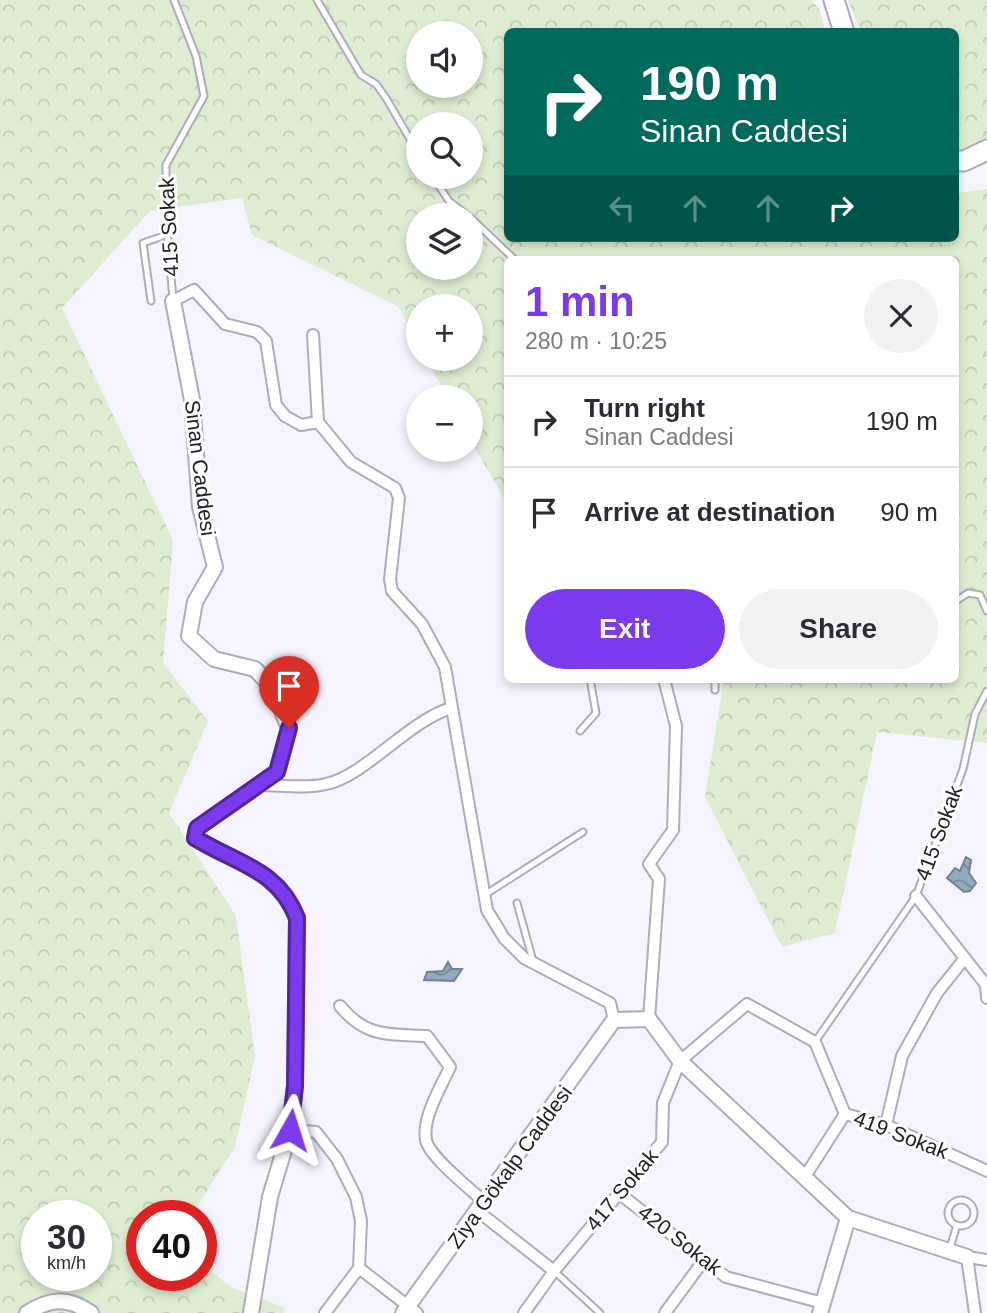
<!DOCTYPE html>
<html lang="en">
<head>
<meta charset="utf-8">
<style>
  body { margin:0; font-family:Arial,sans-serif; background:#f2f2f3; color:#2b2b33; height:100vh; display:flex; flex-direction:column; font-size:26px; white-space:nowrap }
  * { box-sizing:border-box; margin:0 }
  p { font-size:23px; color:#7c7c81 }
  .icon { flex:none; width:38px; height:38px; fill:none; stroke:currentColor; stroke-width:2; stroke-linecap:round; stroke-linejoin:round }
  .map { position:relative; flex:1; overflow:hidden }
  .details { position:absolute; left:504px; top:256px; width:455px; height:427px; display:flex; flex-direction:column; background:#fff; border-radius:10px; box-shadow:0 4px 10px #0003 }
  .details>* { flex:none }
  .hud { position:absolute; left:504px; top:28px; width:455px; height:214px; border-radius:10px; box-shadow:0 4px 10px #0003; background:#00695c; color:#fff; overflow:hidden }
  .tools { position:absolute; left:406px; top:21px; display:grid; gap:14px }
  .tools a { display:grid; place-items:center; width:77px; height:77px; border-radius:50%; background:#fff; box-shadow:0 4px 10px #0003; font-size:35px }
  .speed { position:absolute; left:21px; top:1200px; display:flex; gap:14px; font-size:35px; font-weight:700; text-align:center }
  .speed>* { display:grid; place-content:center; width:91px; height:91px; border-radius:50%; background:#fff; box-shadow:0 4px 10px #0003; line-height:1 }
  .speed small { font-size:18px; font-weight:400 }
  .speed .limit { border:10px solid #d22; background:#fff; color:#111 }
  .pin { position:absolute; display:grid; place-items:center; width:60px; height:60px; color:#fff; margin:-72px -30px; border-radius:50% 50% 50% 0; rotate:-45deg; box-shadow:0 0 7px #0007 }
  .pin .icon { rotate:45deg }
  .me { position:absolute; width:77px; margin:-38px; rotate:6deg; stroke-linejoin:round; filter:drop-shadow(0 0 5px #0008) }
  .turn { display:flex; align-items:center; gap:24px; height:147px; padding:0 21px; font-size:32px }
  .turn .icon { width:91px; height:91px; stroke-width:2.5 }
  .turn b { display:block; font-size:49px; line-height:60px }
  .lanes { display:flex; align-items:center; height:66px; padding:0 21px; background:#0003; justify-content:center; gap:35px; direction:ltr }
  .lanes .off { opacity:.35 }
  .round { display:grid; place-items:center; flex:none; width:74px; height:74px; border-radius:37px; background:#f2f2f3 }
  .summary { display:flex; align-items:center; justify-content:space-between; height:119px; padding:0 21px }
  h1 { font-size:42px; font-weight:700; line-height:52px; color:#7c3aed }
  .cta { display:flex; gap:14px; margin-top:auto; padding:14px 21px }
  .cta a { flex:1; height:80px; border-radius:42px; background:#7c3aed; color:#fff; font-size:28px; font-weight:700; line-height:80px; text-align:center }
  .cta a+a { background:#f2f2f3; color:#2b2b33 }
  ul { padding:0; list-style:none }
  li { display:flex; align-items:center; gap:21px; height:91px; padding:0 21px; border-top:2px solid #e1e1e2 }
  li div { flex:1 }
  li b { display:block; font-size:26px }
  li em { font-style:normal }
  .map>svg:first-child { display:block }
</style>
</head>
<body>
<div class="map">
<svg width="987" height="1313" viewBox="0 0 987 1313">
  <defs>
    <pattern id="forest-crowns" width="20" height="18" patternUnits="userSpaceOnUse" patternTransform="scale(1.75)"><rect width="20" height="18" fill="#deedd2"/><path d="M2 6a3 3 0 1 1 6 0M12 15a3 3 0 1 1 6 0" fill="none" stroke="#becbb4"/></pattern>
    <pattern id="water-waves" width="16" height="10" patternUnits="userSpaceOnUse" patternTransform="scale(1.75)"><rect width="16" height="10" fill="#90acbe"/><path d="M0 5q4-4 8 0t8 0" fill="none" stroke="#758c9a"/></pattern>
  </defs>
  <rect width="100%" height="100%" fill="#f6f4fe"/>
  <path fill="url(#forest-crowns)" fill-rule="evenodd" d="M 0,0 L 811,0 L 819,9 L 825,31 L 508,32 L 508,238 L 956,238 L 956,193 L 987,189 L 987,743 L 877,732 L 835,933 L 782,947 L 705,797 L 724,679 L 956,679 L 956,259 L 508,259 L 507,504 L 471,441 L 471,397 L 447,397 L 427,359 L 471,359 L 471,306 L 418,306 L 418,343 L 399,307 L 252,235 L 242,198 L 150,211 L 62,308 L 173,540 L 163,663 L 208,721 L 169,813 L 236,916 L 255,1056 L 235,1147 L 191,1216 L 142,1216 L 142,1276 L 201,1276 L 201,1264 L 231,1287 L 285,1308 L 283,1313 L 0,1313 ZM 418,33 L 471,33 L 471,86 L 418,86 ZM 418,124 L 471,124 L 471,177 L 418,177 ZM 418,215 L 471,215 L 471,268 L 418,268 ZM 37,1216 L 96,1216 L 96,1276 L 37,1276 Z
    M 848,0 L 987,0 L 987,141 L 969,151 L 956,151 L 956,32 L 860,31 Z"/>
  <path fill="url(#water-waves)" stroke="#6f8290" stroke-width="2" d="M 966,857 L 971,860 L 969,873 L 976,883 L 970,891 L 964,892 L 947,878 L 955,868 L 960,871 Z
    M 448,962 L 452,969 L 462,969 L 454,981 L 424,980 L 427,972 L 443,971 Z"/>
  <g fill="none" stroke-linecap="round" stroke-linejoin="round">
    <g stroke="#afabbb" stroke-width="9">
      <path id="lane" d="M 317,0 L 361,75 L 376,84 L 386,98 L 418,153
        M 433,177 L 449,201 L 467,215
        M 471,218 L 514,259
        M 173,300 L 166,218 L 166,165 L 204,96 L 196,56 L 174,0
        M 151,301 L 143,243 L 169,234
        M 956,601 L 968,593 L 980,595 L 987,611
        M 715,679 L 715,690
        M 580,731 L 596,713 L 590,679
        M 486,894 L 583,832
        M 517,903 L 533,961
        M 815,1042 L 916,896 L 963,769 L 975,714 L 987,691
        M948 1213a13 13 0 1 1 26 0a13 13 0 1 1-26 0Z
        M 949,1251 L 957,1225
        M 554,1271 L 600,1313"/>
    </g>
    <g stroke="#afabbb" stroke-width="14">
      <path id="street" d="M 173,301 L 194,290 L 225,324 L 257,332 L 266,341 L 276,405 L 285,416 L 301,425 L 318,422
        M 313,335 L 318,422 L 351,462 L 395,488 L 399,498 L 390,579 L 392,591 L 422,624 L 445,667 L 487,910 L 504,938 L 524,958 L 610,1003 L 614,1020
        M 260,785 C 280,785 306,789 326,784 C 365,776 407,722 451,708
        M 916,896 L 986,985 L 987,998
        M 340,1006 C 366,1038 389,1034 427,1036 L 450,1067 C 441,1087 422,1117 426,1140 C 429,1157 472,1190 485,1203
        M 649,1019 L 659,879 L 649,864 L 673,830 L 676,726 L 664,679
        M 886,1125 L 902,1056 L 937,993 L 965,958
        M 290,1130 L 316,1132 L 337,1159 L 356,1197 L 361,1221 L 359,1268 L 325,1313
        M 804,1178 L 845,1114
        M 620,1194 L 726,1277 L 823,1303
        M 479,1212 L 554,1271
        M 359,1268 L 417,1313
        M 524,1313 L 554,1271 L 662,1142 L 663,1103 L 680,1061 L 747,1004 L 815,1042 L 845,1114 L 886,1125 L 987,1171
        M 665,1313 L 704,1260
        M 975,1313 L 967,1257 L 987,1260"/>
    </g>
    <g stroke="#afabbb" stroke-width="18">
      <path id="secondary" d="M 173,301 L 192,400 L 200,507 L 215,567 L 195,602 L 189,636 L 214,659 L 255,669 L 272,687 L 289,728 L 277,772 L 197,828 L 195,838 C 237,864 277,869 297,918 L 295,1086 L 290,1130 L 270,1197 L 251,1313
        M 27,1313 C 50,1298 68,1297 91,1313
        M 403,1313 L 614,1020 L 649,1019 L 680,1061 L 848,1218 L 967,1257
        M 820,1313 L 848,1218"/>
    </g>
    <g stroke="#afabbb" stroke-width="23">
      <path id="highway" d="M 834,0 L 844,32
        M 956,161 L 964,161 L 987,150"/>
    </g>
    <use href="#lane" stroke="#fff" stroke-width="5"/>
    <use href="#street" stroke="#fff" stroke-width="10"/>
    <use href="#secondary" stroke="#fff" stroke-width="14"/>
    <use href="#highway" stroke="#fff" stroke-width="19"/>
  </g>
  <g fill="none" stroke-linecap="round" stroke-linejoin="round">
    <g stroke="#51269a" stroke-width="18">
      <path id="route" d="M 289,728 L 277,772 L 197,828 L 195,838 C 237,864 278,869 297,918 L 295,1086 L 290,1130"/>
    </g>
    <use href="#route" stroke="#7c3aed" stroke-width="12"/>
  </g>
  <g text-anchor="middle" stroke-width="6" stroke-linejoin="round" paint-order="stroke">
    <g font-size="21" fill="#212026" stroke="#fff">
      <text transform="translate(169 227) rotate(-93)" y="7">415 Sokak</text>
      <text transform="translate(200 468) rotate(83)" y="7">Sinan Caddesi</text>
      <text transform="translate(939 833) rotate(-70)" y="7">415 Sokak</text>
      <text transform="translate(901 1135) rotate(21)" y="7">419 Sokak</text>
      <text transform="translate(510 1167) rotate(-54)" y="7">Ziya Gökalp Caddesi</text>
      <text transform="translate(622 1190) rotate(-50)" y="7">417 Sokak</text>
      <text transform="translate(680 1240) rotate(38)" y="7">420 Sokak</text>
    </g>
  </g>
</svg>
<div class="tools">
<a><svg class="icon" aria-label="sound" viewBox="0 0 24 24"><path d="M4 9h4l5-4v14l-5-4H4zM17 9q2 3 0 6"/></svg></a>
<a><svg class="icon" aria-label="search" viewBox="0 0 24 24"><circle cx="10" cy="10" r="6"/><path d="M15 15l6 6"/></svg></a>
<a><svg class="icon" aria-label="layers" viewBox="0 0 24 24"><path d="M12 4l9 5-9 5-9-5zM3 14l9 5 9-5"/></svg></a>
<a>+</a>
<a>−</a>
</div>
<div class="speed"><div>30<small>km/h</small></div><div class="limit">40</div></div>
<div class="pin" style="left:289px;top:728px;background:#d93025"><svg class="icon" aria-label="arrive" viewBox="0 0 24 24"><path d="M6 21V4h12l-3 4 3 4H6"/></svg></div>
<svg class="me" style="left:290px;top:1130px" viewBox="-20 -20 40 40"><path d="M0-17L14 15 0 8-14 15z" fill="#7c3aed" stroke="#fff" stroke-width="4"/></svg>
<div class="hud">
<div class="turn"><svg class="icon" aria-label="right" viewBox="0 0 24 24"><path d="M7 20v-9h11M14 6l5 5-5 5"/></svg><div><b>190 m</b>Sinan Caddesi</div></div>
<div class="lanes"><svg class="icon off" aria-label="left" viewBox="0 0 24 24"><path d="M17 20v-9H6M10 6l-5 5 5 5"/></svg><svg class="icon off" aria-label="ahead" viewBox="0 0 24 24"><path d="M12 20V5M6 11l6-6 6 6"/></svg><svg class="icon off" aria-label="ahead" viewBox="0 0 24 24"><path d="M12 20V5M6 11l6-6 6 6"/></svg><svg class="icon" aria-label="right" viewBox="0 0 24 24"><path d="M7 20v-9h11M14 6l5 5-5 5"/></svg></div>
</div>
<section class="details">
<div class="summary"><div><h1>1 min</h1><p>280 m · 10:25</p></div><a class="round"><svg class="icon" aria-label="close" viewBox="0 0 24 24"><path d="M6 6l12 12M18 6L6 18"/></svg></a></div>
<ul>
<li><svg class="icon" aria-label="right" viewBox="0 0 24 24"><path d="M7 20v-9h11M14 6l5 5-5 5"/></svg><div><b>Turn right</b><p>Sinan Caddesi</p></div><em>190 m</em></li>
<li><svg class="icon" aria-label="arrive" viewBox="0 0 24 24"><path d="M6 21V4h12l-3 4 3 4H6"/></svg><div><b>Arrive at destination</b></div><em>90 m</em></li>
</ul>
<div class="cta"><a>Exit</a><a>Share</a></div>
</section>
</div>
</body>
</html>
